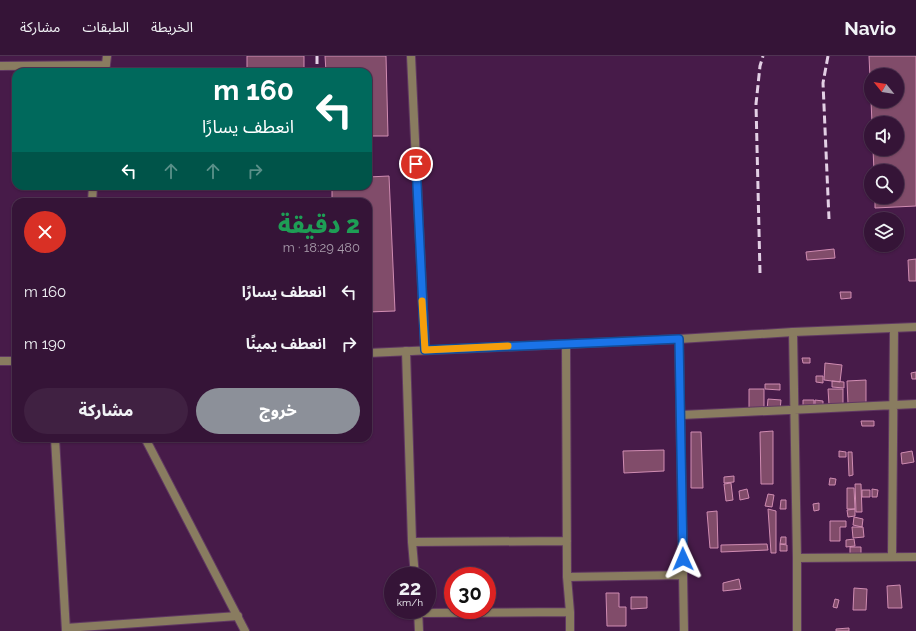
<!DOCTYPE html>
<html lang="ar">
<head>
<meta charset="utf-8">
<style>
  body { margin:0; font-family:Raleway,"Noto Sans Arabic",sans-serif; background:#402142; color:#f1f3f6; direction:rtl; height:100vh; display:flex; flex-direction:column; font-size:15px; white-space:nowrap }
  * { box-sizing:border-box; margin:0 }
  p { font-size:13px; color:#aa9ead }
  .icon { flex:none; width:22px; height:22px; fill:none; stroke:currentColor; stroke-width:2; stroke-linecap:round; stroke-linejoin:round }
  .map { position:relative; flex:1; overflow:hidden; direction:ltr }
  .sheet { position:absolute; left:12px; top:142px; width:360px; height:244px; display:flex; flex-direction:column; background:#351437; border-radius:12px; box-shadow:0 1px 3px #0004,0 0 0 1px #4f3352; direction:rtl }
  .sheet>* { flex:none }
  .top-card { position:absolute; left:12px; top:12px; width:360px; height:122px; border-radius:12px; box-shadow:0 1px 3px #0004,0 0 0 1px #4f3352; direction:rtl; background:#00695c; color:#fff; overflow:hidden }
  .needle { width:26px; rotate:300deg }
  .tools { position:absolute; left:864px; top:12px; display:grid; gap:8px }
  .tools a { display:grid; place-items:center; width:40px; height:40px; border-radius:50%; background:#351437; box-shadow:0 1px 3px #0004,0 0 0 1px #4f3352; font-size:20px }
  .speed { position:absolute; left:384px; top:511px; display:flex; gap:8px; font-size:20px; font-weight:700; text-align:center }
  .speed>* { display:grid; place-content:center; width:52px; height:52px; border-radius:50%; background:#351437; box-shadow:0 1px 3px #0004,0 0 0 1px #4f3352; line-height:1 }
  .speed small { font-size:10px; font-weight:400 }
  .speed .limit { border:6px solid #d22; background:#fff; color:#111 }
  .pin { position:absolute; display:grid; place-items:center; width:34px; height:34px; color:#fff; margin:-17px; border:2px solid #fff; border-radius:50%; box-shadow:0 1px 4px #0007 }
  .me { position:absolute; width:44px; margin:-22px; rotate:359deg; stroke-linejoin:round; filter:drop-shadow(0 0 3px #0008) }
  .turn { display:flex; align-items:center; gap:14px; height:84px; padding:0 12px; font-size:18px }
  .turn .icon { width:52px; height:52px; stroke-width:2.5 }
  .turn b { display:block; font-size:28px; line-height:34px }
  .lanes { display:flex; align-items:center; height:38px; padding:0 12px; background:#0003; justify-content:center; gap:20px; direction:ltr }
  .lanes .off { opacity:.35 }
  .round { display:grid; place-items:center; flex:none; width:42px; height:42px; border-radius:21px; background:#402142 }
  .summary { display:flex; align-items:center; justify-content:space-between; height:68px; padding:0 12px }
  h1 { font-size:24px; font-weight:800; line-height:30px; color:#1e9e55 }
  .primary-button { display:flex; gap:8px; margin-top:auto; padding:8px 12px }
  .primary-button a { flex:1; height:46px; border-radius:24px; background:#8c9099; color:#fff; font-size:16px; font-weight:800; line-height:46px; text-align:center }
  .primary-button a+a { background:#402142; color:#f1f3f6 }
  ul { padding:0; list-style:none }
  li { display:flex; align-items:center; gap:12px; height:52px; padding:0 12px }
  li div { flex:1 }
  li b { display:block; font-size:15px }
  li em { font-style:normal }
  header { display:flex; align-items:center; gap:24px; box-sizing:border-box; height:56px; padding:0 20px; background:#351437; border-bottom:1px solid #4f3352 }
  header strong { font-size:19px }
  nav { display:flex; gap:22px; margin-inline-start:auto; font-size:14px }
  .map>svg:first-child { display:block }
</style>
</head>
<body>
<header>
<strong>Navio</strong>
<nav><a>الخريطة</a><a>الطبقات</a><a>مشاركة</a></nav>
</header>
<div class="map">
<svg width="916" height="575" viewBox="0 0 916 575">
  <rect width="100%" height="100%" fill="#471b49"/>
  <path fill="#814c6a" stroke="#d08cb2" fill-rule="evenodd" d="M 247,0 L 304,0 L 304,16 L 247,16 Z
    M 325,0 L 386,0 L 388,80 L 368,80 L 368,16 L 326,16 Z
    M 869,0 L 916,0 L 916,150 L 875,152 L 875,141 L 897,141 L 897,115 L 874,115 L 873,93 L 897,93 L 897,67 L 872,67 ZM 871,19 L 897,19 L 897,45 L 871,45 Z
    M 389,120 L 395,255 L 368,256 L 368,146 L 332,146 L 332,130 L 368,130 L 368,121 Z
    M 834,193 L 835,202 L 807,204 L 806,196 Z
    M 916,203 L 916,225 L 909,225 L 908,204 Z
    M 840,236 L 851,236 L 851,242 L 841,243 Z
    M 802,302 L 810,302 L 810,307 L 803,307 Z
    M 825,307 L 842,309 L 840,326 L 824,324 Z
    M 916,316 L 916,323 L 912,323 L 911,317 Z
    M 816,320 L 823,320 L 823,327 L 816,326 Z
    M 866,324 L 866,347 L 848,348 L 847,325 Z
    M 832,325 L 844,326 L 844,332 L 832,331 Z
    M 765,328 L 780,328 L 780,334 L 765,333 Z
    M 749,333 L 764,333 L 764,352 L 749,353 Z
    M 828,333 L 843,333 L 843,348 L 829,349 Z
    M 768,343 L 781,344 L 780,354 L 767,354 Z
    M 803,344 L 814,344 L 814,352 L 803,352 Z
    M 815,344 L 823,345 L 823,351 L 815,351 Z
    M 861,365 L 874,365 L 874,370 L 862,370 Z
    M 773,375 L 773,428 L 761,428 L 760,376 Z
    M 691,376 L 701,376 L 703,432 L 691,432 Z
    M 664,394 L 664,415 L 624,417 L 623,395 Z
    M 839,395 L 846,396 L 846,401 L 839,401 Z
    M 912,395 L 914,406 L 902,408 L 901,397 Z
    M 848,396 L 852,396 L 853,419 L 849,420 Z
    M 734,420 L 734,426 L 724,427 L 724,421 Z
    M 830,422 L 836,423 L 835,429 L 829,429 Z
    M 731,427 L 733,444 L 726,445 L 724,428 Z
    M 855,428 L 861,428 L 862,456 L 856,456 Z
    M 847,432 L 854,432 L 855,453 L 847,453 Z
    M 747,433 L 749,442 L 740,444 L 739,435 Z
    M 872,433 L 878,434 L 877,441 L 872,441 Z
    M 862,434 L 870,434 L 870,441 L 862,441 Z
    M 768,438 L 774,439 L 772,451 L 765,450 Z
    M 781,444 L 786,444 L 786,453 L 780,453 Z
    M 819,447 L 819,454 L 814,455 L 813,448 Z
    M 768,453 L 776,455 L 776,497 L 771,497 Z
    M 855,453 L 855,460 L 848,461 L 847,454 Z
    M 717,455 L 718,492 L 710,492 L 707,456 Z
    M 854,461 L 863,463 L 862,471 L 853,469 Z
    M 830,465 L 846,465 L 846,471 L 840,471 L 840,485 L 830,485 Z
    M 852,471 L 863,471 L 864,481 L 853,482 Z
    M 781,481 L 786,481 L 786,488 L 780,488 Z
    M 854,483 L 855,490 L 846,491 L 846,484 Z
    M 767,488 L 768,494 L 721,496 L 721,489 Z
    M 780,488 L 787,489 L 787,495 L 780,495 Z
    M 850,491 L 861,491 L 861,502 L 850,502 Z
    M 739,523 L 741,533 L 723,535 L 723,527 Z
    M 900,529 L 902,552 L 888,552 L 887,530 Z
    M 854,532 L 867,533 L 866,554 L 853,554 Z
    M 606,537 L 619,537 L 619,551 L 626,551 L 626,570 L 607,570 Z
    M 631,541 L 647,541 L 647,552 L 631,553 Z
    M 835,543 L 839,544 L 837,552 L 833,551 Z
    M 849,572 L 849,575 L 836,575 L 836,573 Z"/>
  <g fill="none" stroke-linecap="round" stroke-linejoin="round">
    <g stroke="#603862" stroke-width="10">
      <path id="minor" d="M 411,0 L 425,294
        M 0,10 L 106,9
        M 105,16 L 107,0
        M 92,146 L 93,130
        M 793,276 L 797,502 L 797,575
        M 679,283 L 684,575
        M 566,288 L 567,521 L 570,556 L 570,575
        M 406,295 L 412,486 L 415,520
        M 681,359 L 916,348
        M 55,382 L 66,575
        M 145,382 L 245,575
        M 412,486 L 567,485
        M 892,501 L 894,273
        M 797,502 L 916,501
        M 567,521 L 683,519
        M 418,554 L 419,575
        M 418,557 L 570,556
        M 66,572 L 238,560"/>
    </g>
    <g stroke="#603862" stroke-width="10">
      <path id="tertiary" d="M 368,297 L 679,283 L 793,276 L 916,271
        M 0,305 L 16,305"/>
    </g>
    <use href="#minor" stroke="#897c60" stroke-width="8"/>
    <use href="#tertiary" stroke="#897c60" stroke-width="8"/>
    <path stroke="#e3d0e5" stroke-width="3" stroke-dasharray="8 4" stroke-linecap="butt" d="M 317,0 L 317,16
      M 828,0 L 823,27 L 829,163
      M 760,217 L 756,48 L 760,10 L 763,0"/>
  </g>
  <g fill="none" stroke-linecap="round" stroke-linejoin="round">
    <g stroke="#114b97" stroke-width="10">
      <path id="route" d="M 416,108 L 425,294 L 679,283 L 683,503"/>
    </g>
    <use href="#route" stroke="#1a73e8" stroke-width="7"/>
    <path stroke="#f59e0b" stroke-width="7" d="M 422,245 L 425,294 L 508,290"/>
  </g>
</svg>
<div class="tools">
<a><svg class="needle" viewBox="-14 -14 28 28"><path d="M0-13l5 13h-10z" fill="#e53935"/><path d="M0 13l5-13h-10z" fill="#aa9ead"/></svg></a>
<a><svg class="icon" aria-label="sound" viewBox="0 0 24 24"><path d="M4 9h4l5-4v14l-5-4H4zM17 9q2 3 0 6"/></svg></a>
<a><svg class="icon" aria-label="search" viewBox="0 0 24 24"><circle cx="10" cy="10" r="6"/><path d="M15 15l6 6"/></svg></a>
<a><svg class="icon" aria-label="layers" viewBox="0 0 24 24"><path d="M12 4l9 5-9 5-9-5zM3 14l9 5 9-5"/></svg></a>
</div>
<div class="speed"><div>22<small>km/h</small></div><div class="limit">30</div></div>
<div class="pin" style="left:416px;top:108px;background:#d93025"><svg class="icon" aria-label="arrive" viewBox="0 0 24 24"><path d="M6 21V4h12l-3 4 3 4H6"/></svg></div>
<svg class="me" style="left:683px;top:503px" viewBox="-20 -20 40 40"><path d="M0-17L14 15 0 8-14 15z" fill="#1a73e8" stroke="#fff" stroke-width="4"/></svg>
<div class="top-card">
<div class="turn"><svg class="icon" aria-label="left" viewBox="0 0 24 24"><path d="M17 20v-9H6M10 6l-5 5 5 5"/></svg><div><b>160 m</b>انعطف يسارًا</div></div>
<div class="lanes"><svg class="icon" aria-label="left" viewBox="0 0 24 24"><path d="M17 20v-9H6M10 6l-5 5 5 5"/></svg><svg class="icon off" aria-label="ahead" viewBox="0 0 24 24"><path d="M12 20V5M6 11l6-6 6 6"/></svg><svg class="icon off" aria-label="ahead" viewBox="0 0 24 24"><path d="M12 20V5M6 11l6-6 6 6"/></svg><svg class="icon off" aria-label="right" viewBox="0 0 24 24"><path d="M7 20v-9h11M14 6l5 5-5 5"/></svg></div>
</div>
<section class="sheet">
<div class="summary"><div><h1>2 دقيقة</h1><p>480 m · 18:29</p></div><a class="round" style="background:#d93025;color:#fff"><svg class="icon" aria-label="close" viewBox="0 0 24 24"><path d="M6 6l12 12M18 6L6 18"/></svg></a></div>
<ul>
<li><svg class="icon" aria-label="left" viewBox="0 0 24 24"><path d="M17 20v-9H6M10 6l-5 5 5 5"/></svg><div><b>انعطف يسارًا</b></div><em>160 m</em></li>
<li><svg class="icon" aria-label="right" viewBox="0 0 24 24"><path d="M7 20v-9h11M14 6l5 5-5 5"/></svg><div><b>انعطف يمينًا</b></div><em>190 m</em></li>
</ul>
<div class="primary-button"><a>خروج</a><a>مشاركة</a></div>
</section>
</div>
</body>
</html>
